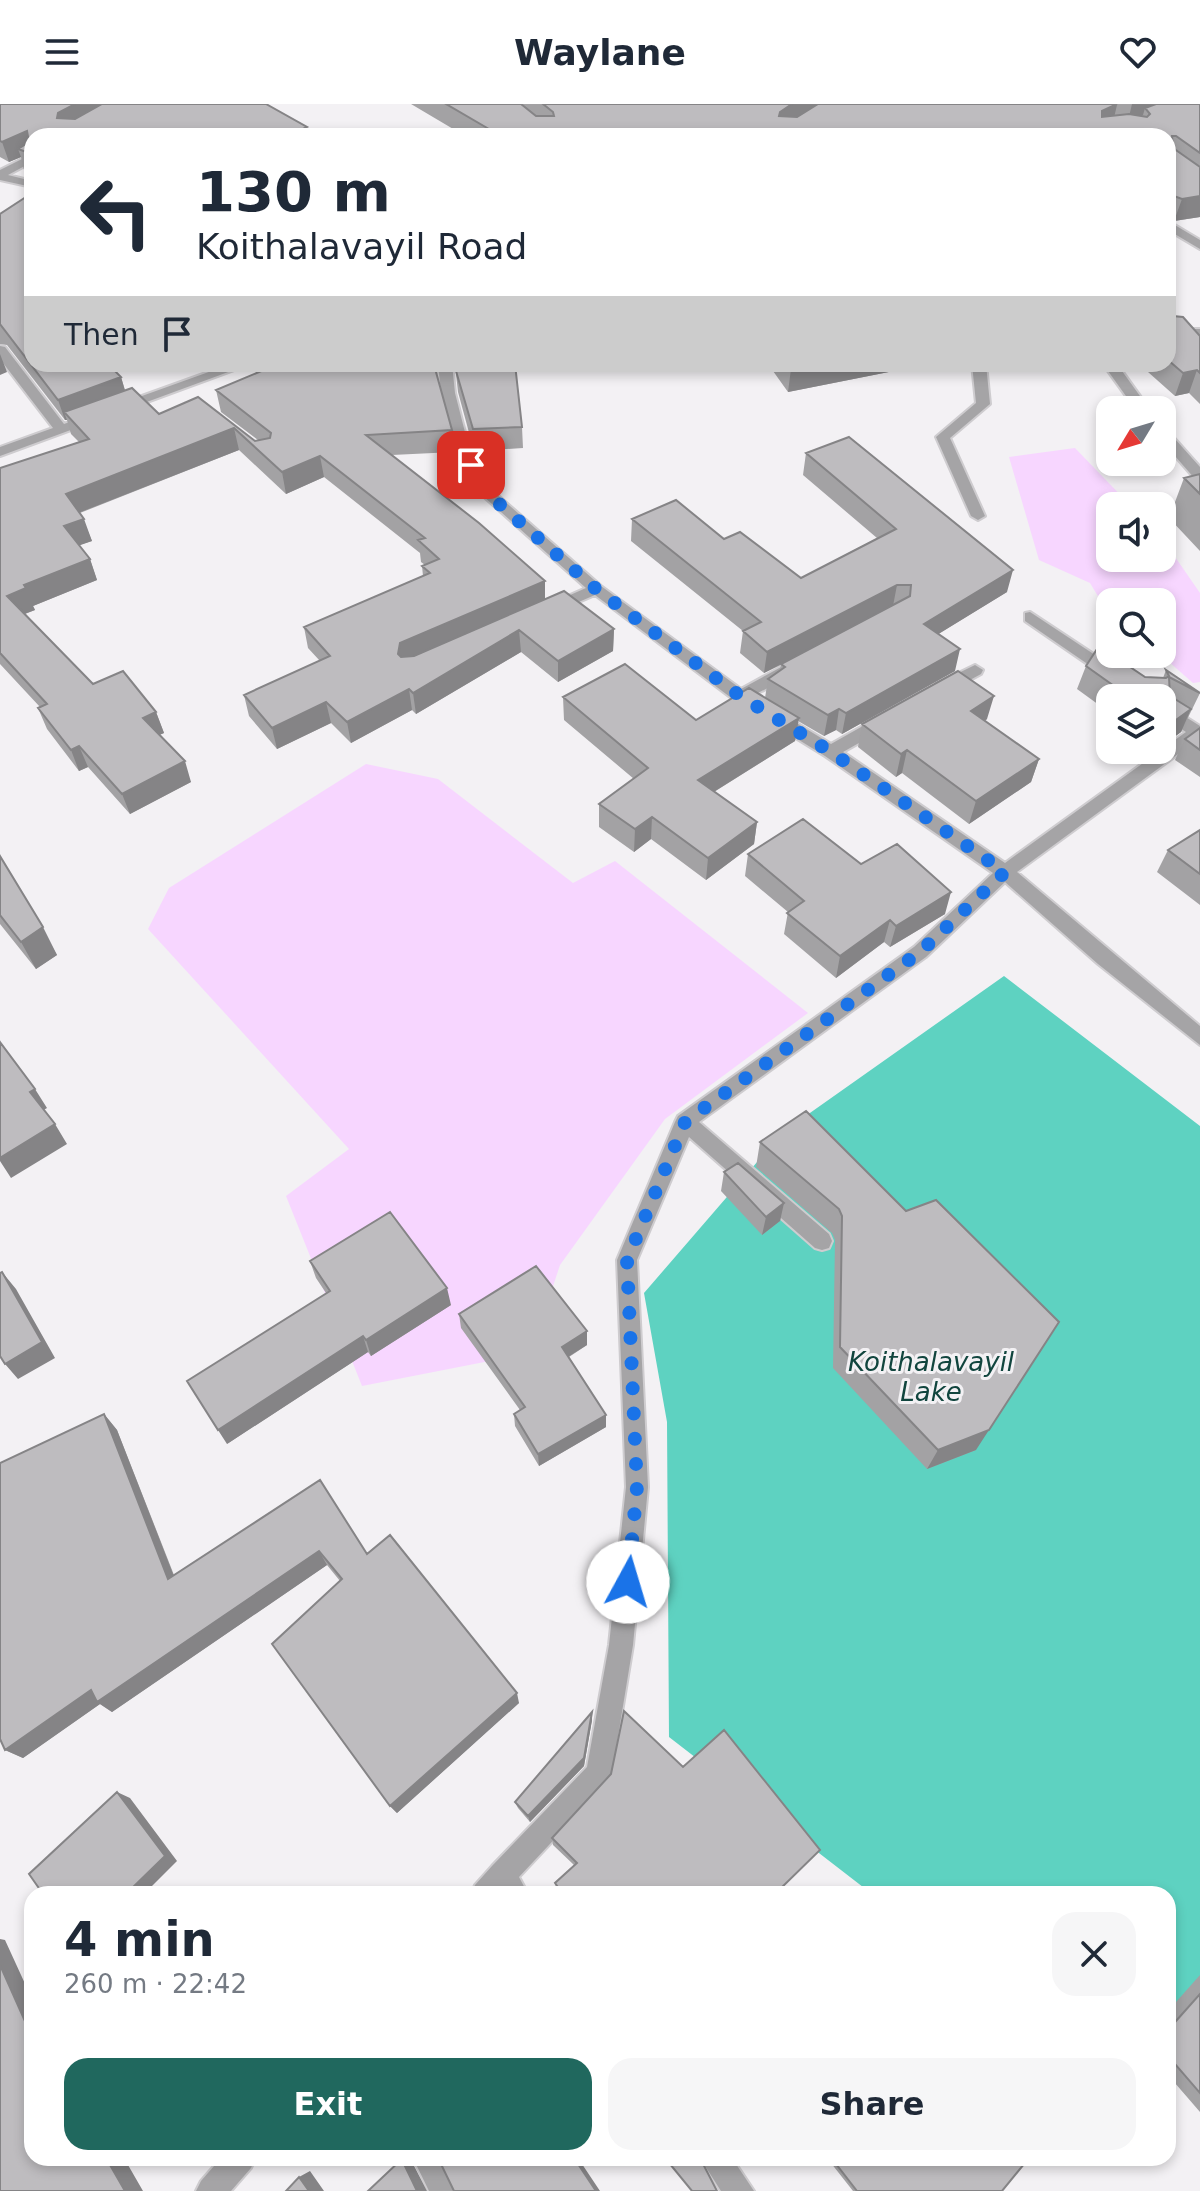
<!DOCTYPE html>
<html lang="en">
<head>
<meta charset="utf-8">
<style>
  body { margin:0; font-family:"DejaVu Sans",sans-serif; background:#f6f6f7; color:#1f2937; height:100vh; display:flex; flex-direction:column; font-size:30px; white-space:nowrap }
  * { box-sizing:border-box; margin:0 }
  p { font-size:26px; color:#747a83 }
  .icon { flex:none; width:44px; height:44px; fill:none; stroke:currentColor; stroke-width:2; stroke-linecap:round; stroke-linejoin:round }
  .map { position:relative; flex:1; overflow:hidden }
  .details { position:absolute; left:24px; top:1782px; width:1152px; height:280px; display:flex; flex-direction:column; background:#fff; border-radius:24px; box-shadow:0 4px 12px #0003 }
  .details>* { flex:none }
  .banner { position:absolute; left:24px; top:24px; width:1152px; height:244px; border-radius:24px; box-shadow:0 4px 12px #0003; background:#fff; color:#1f2937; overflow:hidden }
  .needle { width:52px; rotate:232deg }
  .buttons { position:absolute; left:1096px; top:292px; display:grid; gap:16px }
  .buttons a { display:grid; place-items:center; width:80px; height:80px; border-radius:16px; background:#fff; box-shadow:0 4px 12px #0003; font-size:40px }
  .pin { position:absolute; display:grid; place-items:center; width:68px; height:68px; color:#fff; margin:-34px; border-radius:16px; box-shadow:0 4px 12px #0006 }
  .me { position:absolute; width:88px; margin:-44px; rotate:6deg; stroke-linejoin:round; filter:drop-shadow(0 0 6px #0008) }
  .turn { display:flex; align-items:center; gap:28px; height:168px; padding:0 40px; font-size:36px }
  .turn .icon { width:104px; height:104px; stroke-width:2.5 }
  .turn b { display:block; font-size:56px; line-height:68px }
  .then { display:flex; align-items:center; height:76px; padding:0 40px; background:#0003; gap:16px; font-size:30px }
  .round { display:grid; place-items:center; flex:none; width:84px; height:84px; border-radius:24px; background:#f6f6f7 }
  .headline { display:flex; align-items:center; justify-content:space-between; height:136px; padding:0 40px }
  h1 { font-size:48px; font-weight:800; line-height:60px }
  .cta { display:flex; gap:16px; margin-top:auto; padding:16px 40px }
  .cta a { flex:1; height:92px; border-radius:24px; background:#20685e; color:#fff; font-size:32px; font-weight:800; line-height:92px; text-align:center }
  .cta a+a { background:#f6f6f7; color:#1f2937 }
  header { display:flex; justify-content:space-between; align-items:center; height:104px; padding:0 40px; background:#fff; font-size:36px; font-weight:800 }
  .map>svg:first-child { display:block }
</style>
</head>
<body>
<header><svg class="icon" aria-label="menu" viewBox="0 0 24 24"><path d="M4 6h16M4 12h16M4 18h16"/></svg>Waylane<svg class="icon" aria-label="heart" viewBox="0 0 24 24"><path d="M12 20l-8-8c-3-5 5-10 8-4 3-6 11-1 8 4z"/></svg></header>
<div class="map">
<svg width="1200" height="2087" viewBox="0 0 1200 2087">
  <rect width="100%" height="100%" fill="#f3f1f4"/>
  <path fill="#f7d6ff" d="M 1075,344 L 1131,402 L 1110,402 L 1110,454 L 1162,454 L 1162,434 L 1200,489 L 1200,578 L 1193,579 L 1160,550 L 1162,498 L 1110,498 L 1110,512 L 1090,479 L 1039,456 L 1009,353 Z
    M 366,660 L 438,675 L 573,779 L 615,757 L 808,909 L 665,1015 L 560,1161 L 531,1249 L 362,1282 L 286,1092 L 349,1045 L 148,825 L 169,784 Z"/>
  <path fill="#5ed2c1" d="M 1004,872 L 1200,1022 L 1200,1938 L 1168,1925 L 1168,1790 L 872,1790 L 669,1633 L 667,1318 L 644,1189 L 783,1028 Z"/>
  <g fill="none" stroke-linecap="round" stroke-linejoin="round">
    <g stroke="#cecccf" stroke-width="4">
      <path id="minor" d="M 32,50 L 32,58 L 8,71 L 32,77 L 32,83 L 0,76 L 0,66 Z
        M 1168,117 L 1200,136 L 1200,145 L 1168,126 Z
        M 1168,225 L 1200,225 L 1200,233 L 1168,233 Z
        M 0,242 L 5,243 L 64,320 L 231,260 L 250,260 L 0,352 L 0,343 L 53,324 L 0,255 Z
        M 438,260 L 452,260 L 455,289 L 468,340 L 486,381 L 601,482 L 741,585 L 783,562 L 795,562 L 795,570 L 752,592 L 831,640 L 877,614 L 889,614 L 889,622 L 843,648 L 1005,759 L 1186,628 L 1162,612 L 1162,598 L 1200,622 L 1200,634 L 1017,768 L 1200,922 L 1200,941 L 1098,860 L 1005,778 L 926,853 L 699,1018 L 829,1130 L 832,1137 L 829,1144 L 822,1146 L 815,1144 L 689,1033 L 637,1156 L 648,1383 L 633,1541 L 612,1669 L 608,1678 L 519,1773 L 528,1790 L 471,1790 L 475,1781 L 492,1762 L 587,1663 L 609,1541 L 626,1383 L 617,1156 L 675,1018 L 678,1012 L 914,843 L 993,769 L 825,652 L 734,596 L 595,491 L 553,509 L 543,509 L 543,503 L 586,484 L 473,383 L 454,340 L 441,289 Z
        M 972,260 L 986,260 L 990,300 L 950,334 L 985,412 L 978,416 L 971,412 L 936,333 L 976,299 Z
        M 1103,260 L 1117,260 L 1150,306 L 1136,306 Z
        M 1162,325 L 1167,326 L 1200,363 L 1200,376 L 1195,375 L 1162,337 Z
        M 1030,508 L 1154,590 L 1156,594 L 1137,594 L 1025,517 L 1025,509 Z
        M 975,561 L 983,566 L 981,570 L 948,588 L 936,588 L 936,580 Z
        M 221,2054 L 255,2054 L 251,2064 L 231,2087 L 196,2087 L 201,2077 Z
        M 413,2054 L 443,2054 L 460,2087 L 429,2087 Z
        M 700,2054 L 732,2054 L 754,2087 L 721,2087 Z"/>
    </g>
    <use href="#minor" fill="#a5a4a6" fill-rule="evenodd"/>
  </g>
  <path fill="#a3a2a4" d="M 0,0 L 307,23 L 308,32 L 32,32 L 32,68 L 24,66 L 21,53 L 9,58 L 0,53 Z
    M 411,0 L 1200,0 L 1200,113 L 1174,117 L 1169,115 L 1168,116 L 1168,32 L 465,32 Z
    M 0,110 L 32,260 L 120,260 L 111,264 L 121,273 L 125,286 L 159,310 L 198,293 L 255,337 L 258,336 L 221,308 L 216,286 L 436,268 L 452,326 L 454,348 L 392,351 L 545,477 L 545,495 L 614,525 L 613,547 L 558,578 L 521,548 L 416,610 L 412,606 L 351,639 L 331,619 L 277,645 L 249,612 L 244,591 L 320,557 L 308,544 L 304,523 L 423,472 L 422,462 L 425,461 L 421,458 L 420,449 L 324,373 L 286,390 L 239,346 L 80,409 L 92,437 L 79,441 L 90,455 L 97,476 L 33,502 L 35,506 L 25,510 L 93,580 L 156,608 L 164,629 L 159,631 L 191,678 L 130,710 L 88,663 L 79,667 L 47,625 L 38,604 L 40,603 L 0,560 L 0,364 L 79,338 L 71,330 L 67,316 L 65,316 L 7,241 L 0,240 Z
    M 1168,197 L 1173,212 L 1200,232 L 1200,300 L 1189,289 L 1175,292 L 1139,260 L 1168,260 Z
    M 455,260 L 522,323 L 523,344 L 474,347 L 458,288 Z
    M 768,260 L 929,260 L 788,288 Z
    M 806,349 L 1007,488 L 938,530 L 955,567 L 842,630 L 836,626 L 824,632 L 798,617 L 795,637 L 714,688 L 757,718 L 754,740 L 706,776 L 651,735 L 634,748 L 599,723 L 599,700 L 634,675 L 564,616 L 563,593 L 696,616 L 765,594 L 768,575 L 780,566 L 781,561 L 764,569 L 740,549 L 743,527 L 631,437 L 632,415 L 724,435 L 801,474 L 877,434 L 803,371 Z
    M 1200,370 L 1200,447 L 1169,414 L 1184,374 Z
    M 1086,562 L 1145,573 L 1163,574 L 1166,566 L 1200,589 L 1181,628 L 1162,642 L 1162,594 L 1110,594 L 1110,609 L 1077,585 Z
    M 987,615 L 985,617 L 1039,655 L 1031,678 L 969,720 L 902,669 L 896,673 L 858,643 L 862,620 Z
    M 1200,624 L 1200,673 L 1175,656 L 1185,635 Z
    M 1200,726 L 1200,801 L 1157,768 L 1168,746 Z
    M 748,750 L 861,760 L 945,810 L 890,843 L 884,838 L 836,874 L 784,830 L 788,808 L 745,772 Z
    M 0,752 L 57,851 L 36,865 L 0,820 Z
    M 806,1007 L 976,1346 L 927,1365 L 833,1264 L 835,1136 L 832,1129 L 756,1063 L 760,1038 Z
    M 724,1068 L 784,1099 L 780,1117 L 762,1131 L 721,1087 Z
    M 310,1157 L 451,1201 L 371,1252 L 368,1248 L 227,1340 L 326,1189 L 316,1174 Z
    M 459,1210 L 587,1227 L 587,1241 L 569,1253 L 606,1311 L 606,1323 L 539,1362 L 515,1322 L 514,1310 L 520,1306 L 461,1224 Z
    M 104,1310 L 117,1326 L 174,1471 L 320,1376 L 367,1450 L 519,1599 L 397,1709 L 390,1702 L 340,1477 L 327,1461 L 112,1608 L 100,1600 L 23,1654 L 5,1646 Z
    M 592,1616 L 584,1662 L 530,1718 L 518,1704 L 515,1698 Z
    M 552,1734 L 775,1790 L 561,1790 L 556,1784 L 555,1779 L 574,1761 L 553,1741 Z
    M 1200,1871 L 1200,2008 L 1168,1971 L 1168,1907 Z
    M 827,2054 L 1029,2054 L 1002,2087 L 853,2087 Z"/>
  <path fill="#858486" d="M 75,0 L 117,0 L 63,32 L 57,14 L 58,9 Z
    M 792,0 L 822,0 L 777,29 L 780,8 Z
    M 1132,0 L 1174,0 L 1145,4 L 1143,11 L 1128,17 Z
    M 1117,1 L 1112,22 L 1097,29 L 1102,7 Z
    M 307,23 L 308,32 L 289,32 Z
    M 27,27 L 32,45 L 18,45 L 21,53 L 9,58 L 2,38 Z
    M 1200,92 L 1200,113 L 1174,117 L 1182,95 Z
    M 1172,97 L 1168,109 L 1168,98 Z
    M 0,250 L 7,268 L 0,271 Z
    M 98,260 L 120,260 L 120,261 L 100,268 Z
    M 818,260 L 929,260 L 788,288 L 791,265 Z
    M 1197,266 L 1189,289 L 1175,292 L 1183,269 Z
    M 121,273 L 127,294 L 64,308 L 67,316 L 65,316 L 58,296 Z
    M 234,324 L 239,346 L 73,411 L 66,390 Z
    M 320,352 L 324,373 L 286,390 L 282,368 Z
    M 84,415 L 92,437 L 72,444 L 64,422 Z
    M 90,455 L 97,476 L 33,502 L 35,506 L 16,513 L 7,492 L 24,481 Z
    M 1013,466 L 1007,488 L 919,542 L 924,520 Z
    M 545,477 L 545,498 L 403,560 L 398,550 L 400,539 Z
    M 897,481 L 893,502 L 764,569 L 767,548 Z
    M 614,525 L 613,547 L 558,578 L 558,557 Z
    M 519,526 L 521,548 L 416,610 L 413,589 Z
    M 960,545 L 955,567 L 842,630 L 846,609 Z
    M 409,585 L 412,606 L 351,639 L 347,618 Z
    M 994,592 L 987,615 L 965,629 L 971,607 Z
    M 326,598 L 331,619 L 277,645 L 272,624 Z
    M 839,605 L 836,626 L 824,632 L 828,611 Z
    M 1191,605 L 1181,628 L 1162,642 L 1162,637 L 1169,621 Z
    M 156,608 L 164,629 L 150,635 L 143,614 Z
    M 799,614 L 795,637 L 696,699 L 698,676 Z
    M 79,642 L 88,663 L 79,667 L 71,646 Z
    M 907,646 L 902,669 L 896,673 L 901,650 Z
    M 1039,655 L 1031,678 L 969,720 L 976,697 Z
    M 185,657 L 191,678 L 130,710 L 122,690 Z
    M 652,713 L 651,735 L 634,748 L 635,725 Z
    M 757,718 L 754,740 L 706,776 L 708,754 Z
    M 951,788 L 945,810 L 890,843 L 896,822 Z
    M 890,816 L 884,838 L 836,874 L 840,852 Z
    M 43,823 L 57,851 L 36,865 L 21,838 Z
    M 35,985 L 47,1004 L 42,1007 L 30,988 Z
    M 55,1020 L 67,1040 L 11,1074 L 0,1057 L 0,1054 Z
    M 784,1099 L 780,1117 L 762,1131 L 766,1113 Z
    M 2,1168 L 16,1185 L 55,1254 L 18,1275 L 5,1260 Z
    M 447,1184 L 451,1201 L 371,1252 L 366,1236 Z
    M 1059,1218 L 976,1346 L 927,1365 L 938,1346 Z
    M 587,1227 L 587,1241 L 563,1256 L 562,1243 Z
    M 363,1232 L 368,1248 L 227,1340 L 218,1326 Z
    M 104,1310 L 117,1326 L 180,1488 L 168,1475 Z
    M 606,1311 L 606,1323 L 539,1362 L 538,1350 Z
    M 319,1447 L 327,1461 L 112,1608 L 100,1600 L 23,1654 L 5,1646 L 91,1586 Z
    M 517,1589 L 519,1599 L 397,1709 L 390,1702 Z
    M 592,1608 L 592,1616 L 584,1662 L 530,1718 L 528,1712 Z
    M 117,1688 L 130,1694 L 177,1757 L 144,1790 L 126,1790 Z
    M 0,1835 L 5,1836 L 32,1895 L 32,1933 L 0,1861 Z
    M 106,2054 L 124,2054 L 143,2087 L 125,2087 Z
    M 410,2054 L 427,2087 L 417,2087 L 403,2058 Z
    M 574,2054 L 578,2054 L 600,2087 L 596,2087 Z
    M 310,2067 L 324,2087 L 309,2087 L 299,2073 Z"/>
  <path fill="#bebcbf" stroke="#858486" stroke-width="2" d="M 0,0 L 75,0 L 58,9 L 57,14 L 75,15 L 102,0 L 266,0 L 307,23 L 289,32 L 32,32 L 32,50 L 18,45 L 29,38 L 27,27 L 2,38 L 0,37 Z
    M 446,0 L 521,0 L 536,12 L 554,12 L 553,8 L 543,0 L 792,0 L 780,8 L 779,12 L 797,13 L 818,0 L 1117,0 L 1102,7 L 1102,13 L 1129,10 L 1147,13 L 1150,10 L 1145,4 L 1156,0 L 1200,0 L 1200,49 L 1176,32 L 1172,32 L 1173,44 L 1200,63 L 1200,92 L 1182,95 L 1174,92 L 1172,97 L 1168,98 L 1168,32 L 484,32 L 494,28 Z
    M 32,89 L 32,260 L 108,260 L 121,273 L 58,296 L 0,220 L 0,110 Z
    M 1168,197 L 1173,202 L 1173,212 L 1183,213 L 1200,232 L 1200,269 L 1197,266 L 1183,269 L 1168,256 Z
    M 278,260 L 435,260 L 436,268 L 452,326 L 366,331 L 479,419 L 545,477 L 400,539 L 398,550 L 401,553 L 414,552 L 564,487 L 614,525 L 558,557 L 519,526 L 413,589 L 409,585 L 347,618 L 326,598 L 272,624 L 244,591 L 330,552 L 304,523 L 430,469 L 422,462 L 439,455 L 418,436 L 425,434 L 320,352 L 282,368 L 234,324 L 66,390 L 84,415 L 64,422 L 90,455 L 24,481 L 26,484 L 7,492 L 93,580 L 123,567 L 156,608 L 143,614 L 185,657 L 122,690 L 79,642 L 71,646 L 38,604 L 47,600 L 0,549 L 0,364 L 89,335 L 64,308 L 132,284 L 159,310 L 198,293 L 255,337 L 270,334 L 271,329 L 216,286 Z
    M 455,260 L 515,260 L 522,323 L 473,325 L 456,267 Z
    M 787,260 L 818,260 L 791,265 Z
    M 849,333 L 1013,466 L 924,520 L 960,545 L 846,609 L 839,605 L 828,611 L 768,575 L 785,563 L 781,560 L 910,492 L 911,481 L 897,481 L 767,548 L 743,527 L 761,518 L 632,415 L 676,396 L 724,435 L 740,428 L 801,474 L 896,425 L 806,349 Z
    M 1200,370 L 1200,390 L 1184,374 Z
    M 1099,542 L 1145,573 L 1166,574 L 1169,572 L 1166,566 L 1200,589 L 1169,573 L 1170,592 L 1191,605 L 1169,621 L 1162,616 L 1162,594 L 1131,594 L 1086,562 Z
    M 625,560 L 696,616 L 749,584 L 799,614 L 698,676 L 757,718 L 708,754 L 652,713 L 635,725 L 599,700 L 648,664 L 563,593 Z
    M 958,567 L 994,592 L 971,607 L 1039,655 L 976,697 L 907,646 L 901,650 L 862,620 Z
    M 1200,624 L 1200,646 L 1185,635 Z
    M 803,715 L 861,760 L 897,740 L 951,788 L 896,822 L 890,816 L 840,852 L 787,809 L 804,797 L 748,750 Z
    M 1200,726 L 1200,770 L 1168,746 Z
    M 0,752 L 43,823 L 21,838 L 0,811 Z
    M 0,938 L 35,985 L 30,988 L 55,1020 L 0,1054 Z
    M 806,1007 L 906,1107 L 936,1096 L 1059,1218 L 989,1326 L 938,1346 L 840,1243 L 842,1112 L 839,1105 L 760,1038 Z
    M 738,1059 L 784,1099 L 766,1113 L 724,1068 Z
    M 390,1108 L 447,1184 L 366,1236 L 363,1232 L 218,1326 L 187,1277 L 330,1187 L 310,1157 Z
    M 536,1162 L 587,1227 L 562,1243 L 606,1311 L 538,1350 L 514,1310 L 525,1303 L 459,1210 Z
    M 2,1168 L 42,1238 L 5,1260 L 0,1252 L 0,1169 Z
    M 104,1310 L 168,1475 L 320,1376 L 367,1450 L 390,1431 L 517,1589 L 390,1702 L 272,1540 L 342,1475 L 319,1447 L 97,1598 L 91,1586 L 5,1646 L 0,1635 L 0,1359 Z
    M 624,1607 L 683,1663 L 724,1626 L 820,1746 L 775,1790 L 563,1790 L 555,1779 L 577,1759 L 552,1734 L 611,1670 Z
    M 592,1608 L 584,1654 L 528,1712 L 515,1698 Z
    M 117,1688 L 165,1752 L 126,1790 L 43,1790 L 29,1770 Z
    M 0,1861 L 32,1933 L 32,2054 L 106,2054 L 125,2087 L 0,2087 Z
    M 1200,1890 L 1200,1989 L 1168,1952 L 1168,1926 Z
    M 403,2054 L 574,2054 L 596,2087 L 454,2087 L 440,2058 L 403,2058 L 417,2087 L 368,2087 Z
    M 665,2054 L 743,2054 L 740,2058 L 736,2055 L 701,2056 L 717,2087 L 692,2087 Z
    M 835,2054 L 1029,2054 L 1002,2087 L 857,2087 L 833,2056 Z
    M 299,2073 L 309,2087 L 286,2087 Z"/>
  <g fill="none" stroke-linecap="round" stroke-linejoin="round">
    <path stroke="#1a73e8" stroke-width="14" stroke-dasharray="0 25.2" d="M 471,361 L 480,383 L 596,485 L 740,592 L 831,648 L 1005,768 L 920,848 L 685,1018 L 627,1156 L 637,1383 L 628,1478"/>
  </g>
  <g text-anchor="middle" stroke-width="6" stroke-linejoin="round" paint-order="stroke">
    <g font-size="26" font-style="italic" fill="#11453e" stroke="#f3f1f4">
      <text x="931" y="1267">Koithalavayil<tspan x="931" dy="30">Lake</tspan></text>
    </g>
  </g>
</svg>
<div class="buttons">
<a><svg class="needle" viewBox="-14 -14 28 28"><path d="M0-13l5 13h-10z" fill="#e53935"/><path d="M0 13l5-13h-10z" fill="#747a83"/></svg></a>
<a><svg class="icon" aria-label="sound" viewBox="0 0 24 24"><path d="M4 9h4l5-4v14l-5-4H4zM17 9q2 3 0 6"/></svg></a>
<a><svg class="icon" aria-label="search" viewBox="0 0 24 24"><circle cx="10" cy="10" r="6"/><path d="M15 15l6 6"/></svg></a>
<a><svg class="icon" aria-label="layers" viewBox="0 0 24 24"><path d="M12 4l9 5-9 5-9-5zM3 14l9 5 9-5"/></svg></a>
</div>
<div class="pin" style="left:471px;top:361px;background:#d93025"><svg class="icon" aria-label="arrive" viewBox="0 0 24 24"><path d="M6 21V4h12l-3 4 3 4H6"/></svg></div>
<svg class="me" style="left:628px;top:1478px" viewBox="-20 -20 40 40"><circle r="19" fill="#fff"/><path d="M0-13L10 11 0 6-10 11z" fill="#1a73e8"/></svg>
<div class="banner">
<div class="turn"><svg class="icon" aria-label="left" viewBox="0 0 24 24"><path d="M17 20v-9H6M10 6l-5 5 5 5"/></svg><div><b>130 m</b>Koithalavayil Road</div></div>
<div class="then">Then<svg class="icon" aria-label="arrive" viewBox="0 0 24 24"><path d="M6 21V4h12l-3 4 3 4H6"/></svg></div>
</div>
<section class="details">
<div class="headline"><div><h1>4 min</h1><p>260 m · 22:42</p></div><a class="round"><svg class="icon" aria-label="close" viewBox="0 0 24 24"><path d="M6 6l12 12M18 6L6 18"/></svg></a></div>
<div class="cta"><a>Exit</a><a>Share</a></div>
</section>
</div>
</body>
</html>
